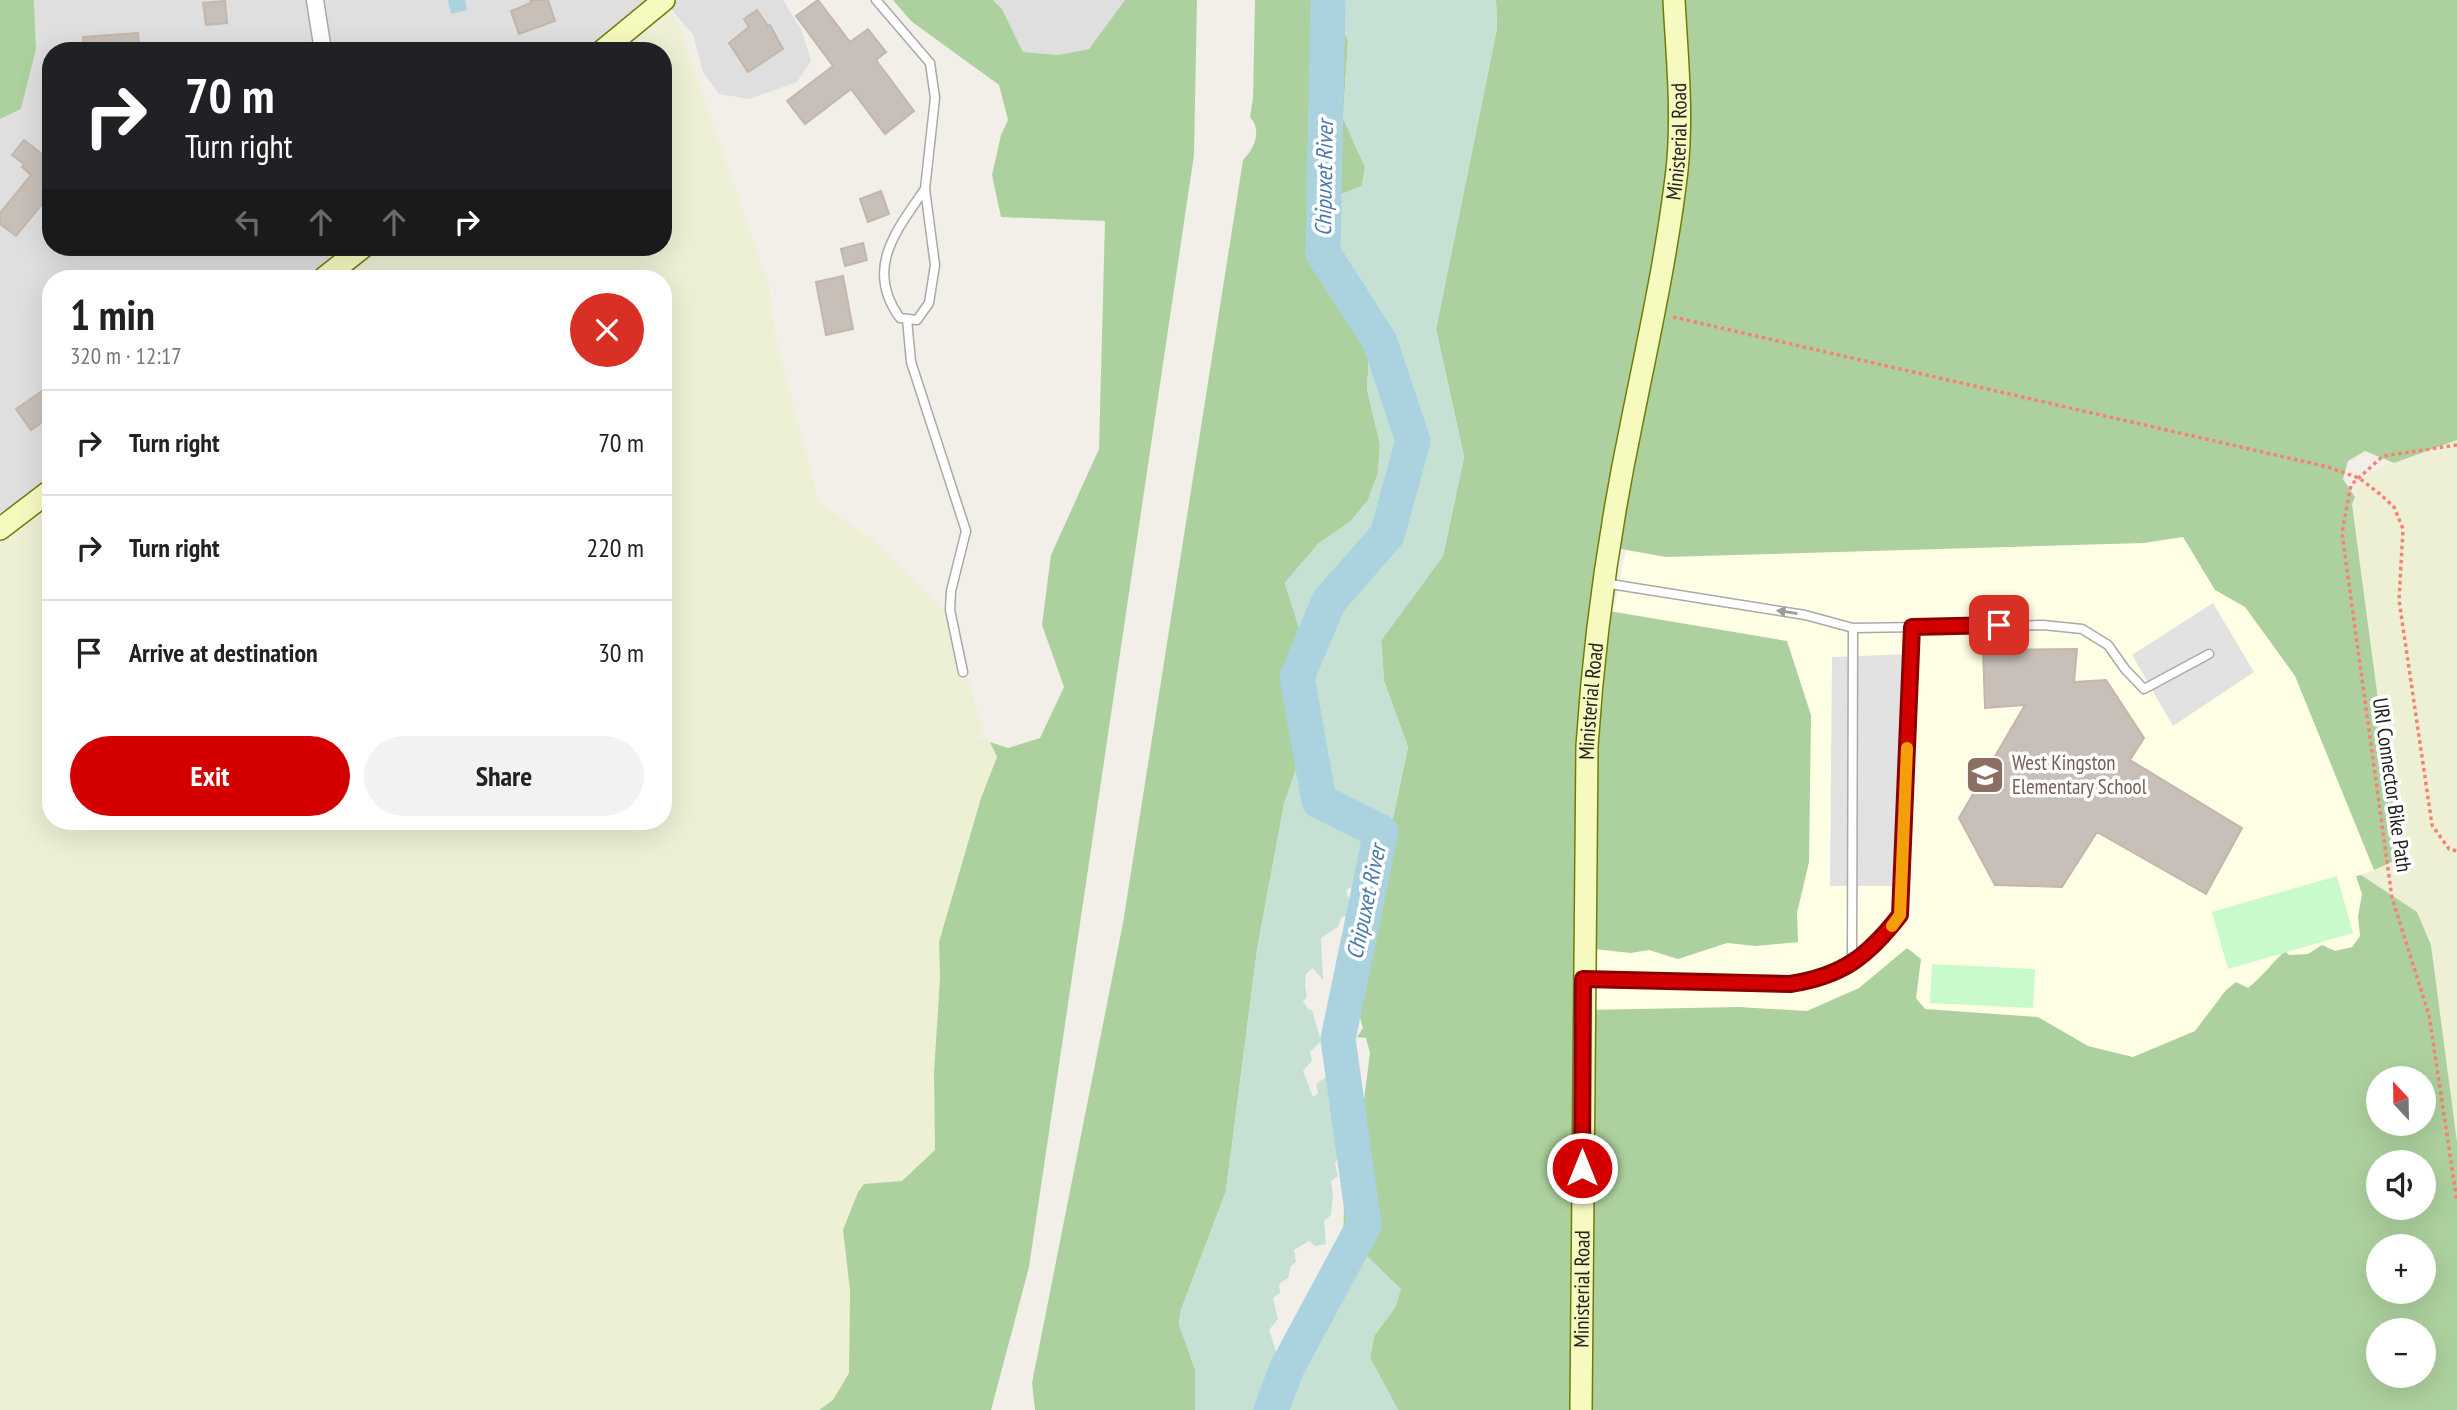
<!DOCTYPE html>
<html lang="en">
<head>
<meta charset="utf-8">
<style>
  body { margin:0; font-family:"PT Sans Narrow",sans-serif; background:#f2f2f2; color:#222; height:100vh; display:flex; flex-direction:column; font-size:26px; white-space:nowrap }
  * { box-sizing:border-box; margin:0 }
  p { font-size:23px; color:#767676 }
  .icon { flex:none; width:38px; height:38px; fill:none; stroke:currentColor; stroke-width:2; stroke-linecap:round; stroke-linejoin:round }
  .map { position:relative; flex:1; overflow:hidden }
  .drawer { position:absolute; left:42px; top:270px; width:630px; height:560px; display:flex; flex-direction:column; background:#fff; border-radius:28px; box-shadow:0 7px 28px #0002 }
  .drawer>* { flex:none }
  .top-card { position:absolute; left:42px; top:42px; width:630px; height:214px; border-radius:28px; box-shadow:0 7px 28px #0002; background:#202124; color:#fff; overflow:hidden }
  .needle { width:46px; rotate:338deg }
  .tools { position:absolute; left:2366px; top:1066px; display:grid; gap:14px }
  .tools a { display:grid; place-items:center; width:70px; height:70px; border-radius:50%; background:#fff; box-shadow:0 7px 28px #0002; font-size:35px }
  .pin { position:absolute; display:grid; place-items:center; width:60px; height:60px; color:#fff; margin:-30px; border-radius:14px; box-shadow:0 4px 10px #0006 }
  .me { position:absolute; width:77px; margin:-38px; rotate:0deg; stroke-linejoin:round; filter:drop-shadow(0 0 5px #0008) }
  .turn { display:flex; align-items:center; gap:24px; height:147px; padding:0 28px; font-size:32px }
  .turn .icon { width:91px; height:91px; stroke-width:2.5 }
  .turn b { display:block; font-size:49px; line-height:60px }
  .lanes { display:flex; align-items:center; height:66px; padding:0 28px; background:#0003; justify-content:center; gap:35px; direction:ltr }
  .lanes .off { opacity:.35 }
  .round { display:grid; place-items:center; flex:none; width:74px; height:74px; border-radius:37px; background:#f2f2f2 }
  .summary { display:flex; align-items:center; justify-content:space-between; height:119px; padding:0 28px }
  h1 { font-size:42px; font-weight:800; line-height:52px }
  .button { display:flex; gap:14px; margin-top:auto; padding:14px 28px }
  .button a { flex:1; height:80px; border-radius:42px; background:#d40000; color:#fff; font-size:28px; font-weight:800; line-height:80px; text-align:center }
  .button a+a { background:#f2f2f2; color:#222 }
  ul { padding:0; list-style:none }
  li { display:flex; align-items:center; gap:21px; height:105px; padding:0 28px; border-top:2px solid #e0e0e0 }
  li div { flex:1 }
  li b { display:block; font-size:26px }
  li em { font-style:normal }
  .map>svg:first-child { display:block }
</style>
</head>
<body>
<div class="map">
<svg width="2457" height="1410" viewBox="0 0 2457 1410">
  <rect width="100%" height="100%" fill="#f2efe9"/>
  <path fill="#e0dfdf" d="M 34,0 L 783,0 L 802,31 L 811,61 L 797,82 L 749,99 L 719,94 L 703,72 L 693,35 L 667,4 L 607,51 L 51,51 L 51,247 L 358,247 L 319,278 L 51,278 L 51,488 L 0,527 L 0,119 L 21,109 L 36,49 Z
    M 993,0 L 1125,0 L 1089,49 L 1058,55 L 1023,52 L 1002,9 Z"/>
  <path fill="#ffffe5" d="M 1640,475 L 2329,493 L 2406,1053 L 1594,1082 L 1606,653 Z"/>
  <path fill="#eef0d5" d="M 667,4 L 676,17 L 769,286 L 775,334 L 818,501 L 873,540 L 949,616 L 984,732 L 978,737 L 990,742 L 997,757 L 981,798 L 939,942 L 940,978 L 934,1072 L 935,1150 L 902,1181 L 864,1185 L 843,1230 L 850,1290 L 849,1373 L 833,1400 L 819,1410 L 0,1410 L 0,527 L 51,488 L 51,821 L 663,821 L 663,278 L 319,278 L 358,247 L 663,247 L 663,51 L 607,51 Z
    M 2457,440 L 2457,1142 L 2431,945 L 2361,875 L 2394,861 L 2405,840 L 2388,775 L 2352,504 L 2359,485 L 2372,471 Z"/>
  <path fill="#add19e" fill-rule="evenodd" d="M 0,0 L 34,0 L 36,49 L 21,109 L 0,119 Z
    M 893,0 L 993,0 L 1002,9 L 1023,52 L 1058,55 L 1089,49 L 1125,0 L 1197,0 L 1194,155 L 1029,1267 L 991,1410 L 819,1410 L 833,1400 L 849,1373 L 850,1290 L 843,1230 L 858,1192 L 864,1184 L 902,1181 L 935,1150 L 934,1072 L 940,978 L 939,942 L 981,798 L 997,757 L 990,742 L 1008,748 L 1040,738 L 1064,687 L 1042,625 L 1051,555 L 1099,449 L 1105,221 L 1001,217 L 992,175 L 1001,135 L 1008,120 L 999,85 L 911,21 Z
    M 1255,0 L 1341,0 L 1343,29 L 1348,41 L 1343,118 L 1365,167 L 1362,186 L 1316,204 L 1310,239 L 1326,254 L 1370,339 L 1367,389 L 1380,444 L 1378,473 L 1368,500 L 1351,521 L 1318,544 L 1285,583 L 1305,645 L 1293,699 L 1294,744 L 1299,761 L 1284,804 L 1257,950 L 1226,1191 L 1181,1310 L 1179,1324 L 1195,1369 L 1195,1410 L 1035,1410 L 1032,1383 L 1123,923 L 1243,160 C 1255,148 1262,130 1250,117 L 1253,98 Z
    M 1496,0 L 2457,0 L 2457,440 L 2394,463 L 2365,451 L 2348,461 L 2343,479 L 2355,497 L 2352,504 L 2388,775 L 2405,840 L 2394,861 L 2374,870 L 2295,676 L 2245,607 L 2215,590 L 2183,537 L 2143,543 L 1666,557 L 1610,547 L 1603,610 L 1787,641 L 1811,715 L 1809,862 L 1797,913 L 1798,942 L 1756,946 L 1727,943 L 1678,959 L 1649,950 L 1631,953 L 1584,948 L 1586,1010 L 1739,1007 L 1807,1011 L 1859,988 L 1907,948 L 1921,959 L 1916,998 L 1925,1009 L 2038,1017 L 2088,1046 L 2133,1057 L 2195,1031 L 2226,990 L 2236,982 L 2248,988 C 2262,977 2272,963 2285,951 L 2289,955 L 2308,954 L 2322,945 L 2335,951 L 2352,947 L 2360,936 L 2358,917 L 2362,894 L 2356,876 L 2361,875 L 2417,912 L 2431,945 L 2457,1142 L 2457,1410 L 1398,1410 L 1370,1358 L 1374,1336 L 1396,1306 L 1343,1244 L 1344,1204 L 1358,1147 L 1370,1053 L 1366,1038 L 1357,1037 L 1363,1028 C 1360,1017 1355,1006 1357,995 C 1360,980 1371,966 1368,951 L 1375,944 L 1373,929 C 1387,914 1385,884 1382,865 L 1393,848 L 1391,827 L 1408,747 L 1384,681 L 1381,640 L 1443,556 L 1464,457 L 1436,329 L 1497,28 ZM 2378,1078 L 2424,1078 L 2424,1124 L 2378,1124 ZM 2378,1162 L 2424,1162 L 2424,1208 L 2378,1208 ZM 2378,1246 L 2424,1246 L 2424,1292 L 2378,1292 ZM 2378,1330 L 2424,1330 L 2424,1376 L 2378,1376 Z"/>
  <path fill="#c6e0d4" d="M 1341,0 L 1496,0 L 1497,28 L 1436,329 L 1464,457 L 1443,556 L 1381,641 L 1384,681 L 1408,747 L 1391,827 L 1393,848 L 1382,865 L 1369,866 L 1367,872 L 1368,879 L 1346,890 L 1353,912 L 1341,918 L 1338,927 L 1321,938 L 1323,980 L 1313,968 L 1306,974 L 1305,986 L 1307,997 L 1303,1001 L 1308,1009 L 1312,1010 L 1321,1041 L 1310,1052 L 1312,1061 L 1303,1071 L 1313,1097 L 1318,1093 L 1316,1084 L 1331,1074 L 1342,1110 L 1336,1115 L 1340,1153 L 1335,1164 L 1338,1176 L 1331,1181 L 1333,1194 L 1331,1215 L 1324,1221 L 1326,1244 L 1315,1246 L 1309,1241 L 1294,1250 L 1296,1262 L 1291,1266 L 1288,1278 L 1279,1284 L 1280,1293 L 1273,1298 L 1278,1319 L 1269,1330 L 1278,1357 L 1273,1362 L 1277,1382 L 1287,1383 L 1293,1378 L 1321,1285 L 1343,1244 L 1363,1252 L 1401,1289 L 1396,1306 L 1374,1336 L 1370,1358 L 1398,1410 L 1195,1410 L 1195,1369 L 1179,1324 L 1181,1310 L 1226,1191 L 1257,950 L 1284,804 L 1299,761 L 1294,744 L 1293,699 L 1304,645 L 1285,583 L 1318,544 L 1351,521 L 1368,500 L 1378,473 L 1380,445 L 1367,389 L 1370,339 L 1326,254 L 1310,239 L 1306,223 L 1315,204 L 1362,186 L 1365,167 L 1343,118 L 1348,41 L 1343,29 Z"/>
  <path fill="#c8facc" d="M 2337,876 L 2353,933 L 2228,969 L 2212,912 Z
    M 1932,964 L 2035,969 L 2033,1008 L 1930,1003 Z"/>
  <path fill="#e2e2e2" d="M 2213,603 L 2254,672 L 2173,726 L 2132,655 Z
    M 1911,654 L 1902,886 L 1830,886 L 1832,657 Z"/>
  <path fill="#aad3df" d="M 448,0 L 465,0 L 467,10 L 451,14 Z"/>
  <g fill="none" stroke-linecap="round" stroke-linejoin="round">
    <path stroke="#aad3df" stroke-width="35" d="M 1271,1410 L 1287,1368 L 1364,1225 L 1338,1039 L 1381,832 L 1319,801 L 1297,677 L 1329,601 L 1387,535 L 1413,441 L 1380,342 L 1323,253 L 1328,0"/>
  </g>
  <path fill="#c7bfb8" stroke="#c4b6ab" stroke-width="2" d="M 530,0 L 548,0 L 555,21 L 519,34 L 511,11 L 531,3 Z
    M 818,0 L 850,42 L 868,29 L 886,52 L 876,60 L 914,111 L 885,134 L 851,89 L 805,124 L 787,101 L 833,66 L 796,16 Z
    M 225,1 L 227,23 L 206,25 L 203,3 Z
    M 757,10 L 768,26 L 770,25 L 783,49 L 748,72 L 729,43 L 749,27 L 744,19 Z
    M 138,33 L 139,51 L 84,51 L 83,37 Z
    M 24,140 L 51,161 L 51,180 L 42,192 L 48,197 L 16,236 L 0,224 L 0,213 L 31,175 L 22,167 L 24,164 L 12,155 Z
    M 881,191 L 889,214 L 868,222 L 860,199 Z
    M 863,243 L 867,260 L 845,266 L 841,249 Z
    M 843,276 L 853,329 L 826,335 L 816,282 Z
    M 51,385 L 51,416 L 31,430 L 16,409 Z
    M 2077,649 L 2074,682 L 2106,680 L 2144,738 L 2130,760 L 2242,828 L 2206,894 L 2097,832 L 2062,887 L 1995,885 L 1959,818 L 2025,705 L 1985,708 L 1983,650 Z"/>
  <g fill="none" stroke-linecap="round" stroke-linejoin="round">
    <g stroke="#a9a9a9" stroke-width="11">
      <path id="lane" d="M 876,0 L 930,63 L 935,98 L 925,189 L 935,265 L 929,303 L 917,320 L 900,318 C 864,269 896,231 925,189
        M 907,319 L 911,362 L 966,531 L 951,591 L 950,610 L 963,672
        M 1604,583 L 1805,615 L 1853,628 L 2043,625 L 2082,629 L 2108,645 L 2125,669 L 2144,689 L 2209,654
        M 1852,964 L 1853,628
        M 1586,979 L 1790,983 C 1845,976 1867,956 1901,915 L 1912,627"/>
    </g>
    <g stroke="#a9a9a9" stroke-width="19">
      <path id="street" d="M 315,0 L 323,51"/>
    </g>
    <g stroke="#707d05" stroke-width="24">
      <g id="secondary">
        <path d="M 602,51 L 664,0"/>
        <path d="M 324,278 L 363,247"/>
        <path d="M 0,529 L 51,490"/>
        <path id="s1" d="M 1581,1410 L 1587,746 C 1594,639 1609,532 1631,426 C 1648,341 1667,256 1677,170 C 1683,113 1677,57 1674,0"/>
      </g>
    </g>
    <path stroke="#fa8072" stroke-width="3.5" stroke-dasharray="3.5 3.5" stroke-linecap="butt" d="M 1673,317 L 2328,467 L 2359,478 L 2380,494 L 2394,507 L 2403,529 L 2399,600 L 2432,825 L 2449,849 L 2457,851
      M 2457,445 L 2383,456 L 2351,485 L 2342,533 L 2392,898 L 2429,1015 L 2457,1201"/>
    <use href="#lane" stroke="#fff" stroke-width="8"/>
    <use href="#street" stroke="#fff" stroke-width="16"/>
    <use href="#secondary" stroke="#f7fabf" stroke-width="21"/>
  </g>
  <defs><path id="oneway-solid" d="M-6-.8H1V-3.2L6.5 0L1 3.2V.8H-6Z" transform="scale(1.75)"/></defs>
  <use fill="#9c9c9c" href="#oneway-solid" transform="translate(1787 612) rotate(-171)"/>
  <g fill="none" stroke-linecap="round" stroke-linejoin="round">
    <g stroke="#8a0000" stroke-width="18">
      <path id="route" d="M 1582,1168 L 1583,979 L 1790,984 C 1843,976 1868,956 1900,915 L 1912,627 L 1999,625"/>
    </g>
    <use href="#route" stroke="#d40000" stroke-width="12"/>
    <path stroke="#f59e0b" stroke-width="12" d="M 1892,926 L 1900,915 L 1907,748"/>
  </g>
  <defs>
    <g id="school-square" transform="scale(2.0125)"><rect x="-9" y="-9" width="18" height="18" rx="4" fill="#8d6e63" stroke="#fff"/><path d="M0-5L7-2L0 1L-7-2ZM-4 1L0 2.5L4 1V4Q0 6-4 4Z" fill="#fff"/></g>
  </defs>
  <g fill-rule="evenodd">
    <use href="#school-square" x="1985" y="775"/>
  </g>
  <g text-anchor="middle" stroke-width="7" stroke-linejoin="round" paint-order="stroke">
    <g font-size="21" fill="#222" stroke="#fff">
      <text dy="7" stroke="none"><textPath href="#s1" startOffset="1276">Ministerial Road</textPath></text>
      <text dy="7" stroke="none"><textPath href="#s1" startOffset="709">Ministerial Road</textPath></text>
      <text transform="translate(2392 785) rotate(82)" y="7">URI Connector Bike Path</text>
      <text dy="7" stroke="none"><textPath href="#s1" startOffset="121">Ministerial Road</textPath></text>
    </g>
    <g font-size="21" fill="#785e54" stroke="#fff" text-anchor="start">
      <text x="2012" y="770">West Kingston<tspan x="2012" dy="24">Elementary School</tspan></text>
    </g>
    <g font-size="23" font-style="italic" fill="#4a7aab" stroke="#fff">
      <text transform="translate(1324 178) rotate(-89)" y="8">Chipuxet River</text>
      <text transform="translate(1366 902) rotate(-78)" y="8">Chipuxet River</text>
    </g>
  </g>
</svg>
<div class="tools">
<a><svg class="needle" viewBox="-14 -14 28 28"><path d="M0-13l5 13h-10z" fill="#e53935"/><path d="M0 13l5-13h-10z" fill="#767676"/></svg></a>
<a><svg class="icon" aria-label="sound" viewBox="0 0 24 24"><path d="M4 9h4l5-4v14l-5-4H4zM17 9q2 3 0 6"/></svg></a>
<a>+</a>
<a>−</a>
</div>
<div class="pin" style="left:1999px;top:625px;background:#d93025"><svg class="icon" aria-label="arrive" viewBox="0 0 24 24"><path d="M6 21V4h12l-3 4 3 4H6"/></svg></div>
<svg class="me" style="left:1582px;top:1168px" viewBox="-20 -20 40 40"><circle r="17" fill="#d40000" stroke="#fff" stroke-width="3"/><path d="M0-11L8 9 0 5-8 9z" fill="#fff"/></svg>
<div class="top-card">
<div class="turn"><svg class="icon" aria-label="right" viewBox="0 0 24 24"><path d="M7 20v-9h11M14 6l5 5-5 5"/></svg><div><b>70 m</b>Turn right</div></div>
<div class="lanes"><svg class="icon off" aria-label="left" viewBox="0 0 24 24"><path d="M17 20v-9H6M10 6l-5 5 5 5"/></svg><svg class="icon off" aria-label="ahead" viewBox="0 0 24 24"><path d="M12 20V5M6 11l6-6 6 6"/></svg><svg class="icon off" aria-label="ahead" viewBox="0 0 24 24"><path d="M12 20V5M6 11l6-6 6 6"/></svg><svg class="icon" aria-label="right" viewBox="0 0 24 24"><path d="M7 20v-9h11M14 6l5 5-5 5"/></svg></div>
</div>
<section class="drawer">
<div class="summary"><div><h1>1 min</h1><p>320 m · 12:17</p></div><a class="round" style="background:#d93025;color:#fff"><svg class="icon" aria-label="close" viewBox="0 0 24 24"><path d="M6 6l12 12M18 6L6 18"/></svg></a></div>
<ul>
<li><svg class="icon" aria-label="right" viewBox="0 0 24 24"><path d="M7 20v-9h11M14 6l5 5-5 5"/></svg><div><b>Turn right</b></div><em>70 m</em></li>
<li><svg class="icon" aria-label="right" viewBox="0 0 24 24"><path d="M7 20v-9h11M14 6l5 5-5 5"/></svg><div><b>Turn right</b></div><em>220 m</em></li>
<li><svg class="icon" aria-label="arrive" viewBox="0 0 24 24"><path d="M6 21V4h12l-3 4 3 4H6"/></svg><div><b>Arrive at destination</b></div><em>30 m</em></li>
</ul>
<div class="button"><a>Exit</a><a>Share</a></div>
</section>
</div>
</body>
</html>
